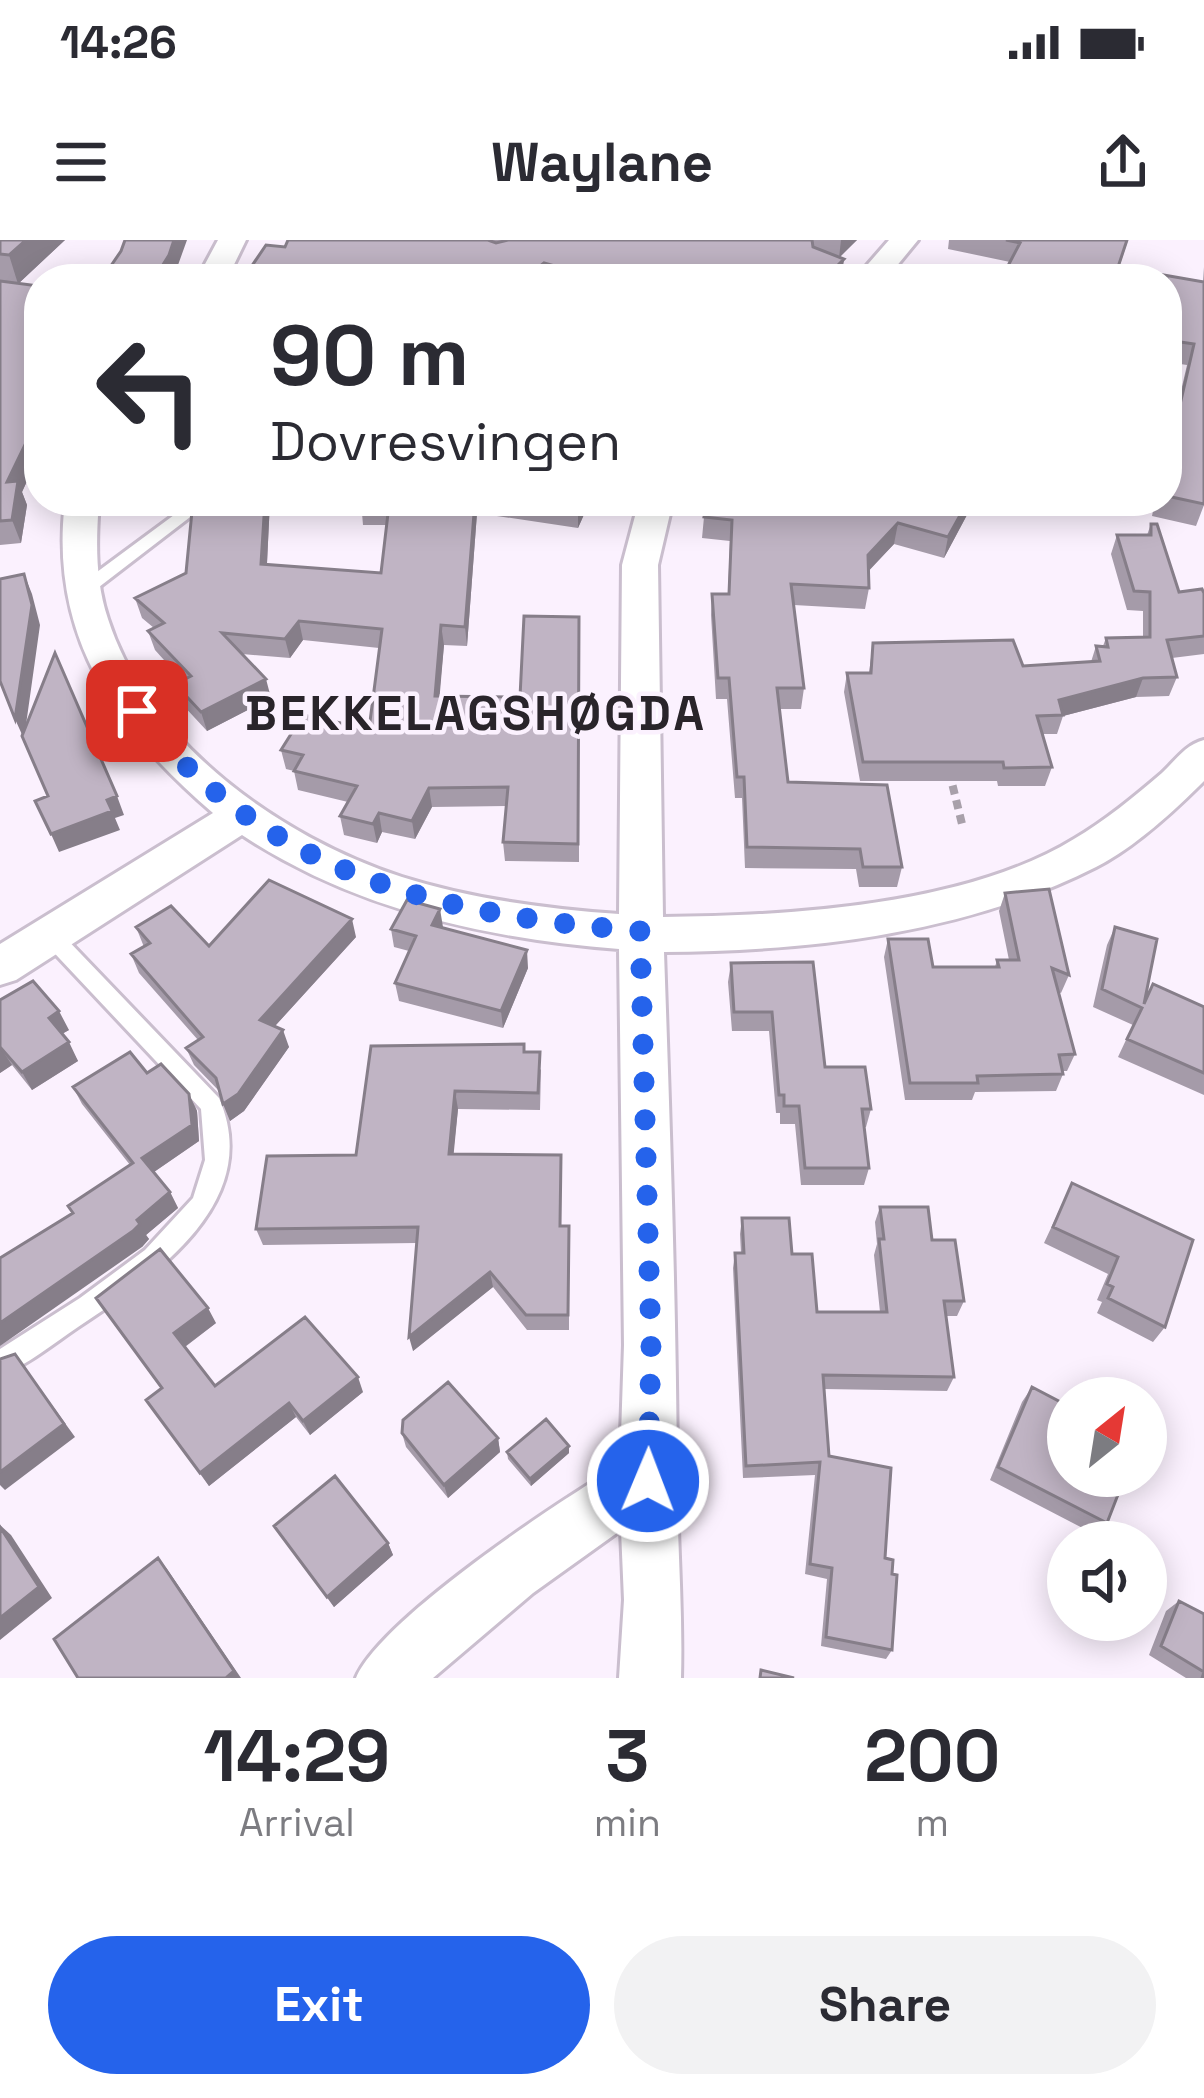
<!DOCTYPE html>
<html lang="en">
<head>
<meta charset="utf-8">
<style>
  body { margin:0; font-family:"Space Grotesk",sans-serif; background:#f2f2f3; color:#2b2b33; height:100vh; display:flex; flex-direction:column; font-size:45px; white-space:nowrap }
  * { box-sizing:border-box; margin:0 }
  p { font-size:39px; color:#7c7c81 }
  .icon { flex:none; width:66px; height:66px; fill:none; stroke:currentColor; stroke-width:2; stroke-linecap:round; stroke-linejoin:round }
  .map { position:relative; height:1438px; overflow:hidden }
  .sheet { display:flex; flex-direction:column; background:#fff; flex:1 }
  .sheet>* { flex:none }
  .banner { position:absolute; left:24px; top:24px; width:1158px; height:252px; border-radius:48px; box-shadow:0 6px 30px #0003; background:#fff; color:#2b2b33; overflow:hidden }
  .needle { width:78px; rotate:30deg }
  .tools { position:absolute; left:1047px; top:1137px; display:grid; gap:24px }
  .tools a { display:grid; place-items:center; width:120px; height:120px; border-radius:50%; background:#fff; box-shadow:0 6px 30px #0003; font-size:60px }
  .pin { position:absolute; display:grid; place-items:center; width:102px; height:102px; color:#fff; margin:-51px; border-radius:24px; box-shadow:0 6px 18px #0006 }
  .me { position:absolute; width:132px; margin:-66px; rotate:1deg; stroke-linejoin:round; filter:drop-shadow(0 0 9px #0008) }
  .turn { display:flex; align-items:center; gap:42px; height:252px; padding:0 48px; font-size:54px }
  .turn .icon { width:156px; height:156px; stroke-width:2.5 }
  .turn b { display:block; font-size:84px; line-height:102px }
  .eta { display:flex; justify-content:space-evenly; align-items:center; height:204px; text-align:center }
  .eta b { font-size:72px; font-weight:800; line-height:84px }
  .button { display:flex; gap:24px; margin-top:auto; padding:24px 48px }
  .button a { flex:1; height:138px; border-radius:72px; background:#2563eb; color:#fff; font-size:48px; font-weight:800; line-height:138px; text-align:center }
  .button a+a { background:#f2f2f3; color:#2b2b33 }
  .status { display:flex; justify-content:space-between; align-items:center; height:84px; padding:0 60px; background:#fff; direction:ltr }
  .status svg { height:33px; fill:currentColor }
  header { display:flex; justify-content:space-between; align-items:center; height:156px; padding:0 48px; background:#fff; font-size:54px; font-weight:800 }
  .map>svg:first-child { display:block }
</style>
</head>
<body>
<div class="status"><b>14:26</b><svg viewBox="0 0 49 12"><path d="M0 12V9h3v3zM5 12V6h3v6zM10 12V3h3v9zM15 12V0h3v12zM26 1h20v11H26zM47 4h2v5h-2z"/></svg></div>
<header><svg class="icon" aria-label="menu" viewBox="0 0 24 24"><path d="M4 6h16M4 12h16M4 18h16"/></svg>Waylane<svg class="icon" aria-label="share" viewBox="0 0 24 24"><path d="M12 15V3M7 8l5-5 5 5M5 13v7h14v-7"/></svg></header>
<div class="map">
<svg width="1204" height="1438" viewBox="0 0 1204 1438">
  <rect width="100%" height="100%" fill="#fbf1fe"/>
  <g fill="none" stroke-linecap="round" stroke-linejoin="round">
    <g stroke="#cabece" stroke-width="6">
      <path id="service" d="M 193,261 L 211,261 L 86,357 L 74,357 L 74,349 Z
        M 51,688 L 58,690 L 219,858 C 265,963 152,1038 78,1087 C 53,1104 27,1125 0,1136 L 0,1109 L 80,1058 L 145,1010 L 193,958 L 205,920 L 201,869 L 44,702 L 41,696 L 44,690 Z"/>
    </g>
    <g stroke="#cabece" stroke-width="6">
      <path id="minor" d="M 218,0 L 246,0 L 227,39 L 197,39 Z
        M 889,0 L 918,0 L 886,39 L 855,39 Z
        M 65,261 L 99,261 C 96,301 95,340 108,379 C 148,504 282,598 402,637 C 472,659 546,669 619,674 L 622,325 L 639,261 L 673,261 L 658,325 L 663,677 C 788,676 965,666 1074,599 C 1105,581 1135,556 1162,533 C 1176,520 1185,505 1204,500 L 1204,541 C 1174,571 1134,608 1096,627 C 964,694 810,711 664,712 C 670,887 676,1061 677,1236 C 677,1304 683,1370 681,1438 L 619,1438 L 624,1360 L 621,1290 L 533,1353 L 433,1438 L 356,1438 C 381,1379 560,1260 620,1225 L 624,1105 L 619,709 C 487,699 354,669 242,595 L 16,740 L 0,745 L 0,704 L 213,573 C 114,488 49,396 65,261 Z"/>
    </g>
    <path stroke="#a8a0aa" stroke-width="8" stroke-dasharray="9 6" stroke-linecap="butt" d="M 949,531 L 963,588"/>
    <use href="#service" fill="#fff" fill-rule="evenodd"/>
    <use href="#minor" fill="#fff" fill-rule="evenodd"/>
  </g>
  <path fill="#a59ba9" d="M 0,0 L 65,0 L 19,43 L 39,46 L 39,215 L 22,252 L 27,265 L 21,303 L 0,305 L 0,41 L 14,43 L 0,40 Z
    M 288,0 L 857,0 L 839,17 L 844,19 L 841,39 L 243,39 L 285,7 Z
    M 949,0 L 1128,0 L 1119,27 L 1203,41 L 1204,27 L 1204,265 L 1196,286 L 1152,276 L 1155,261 L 1167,261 L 1167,211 L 1187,125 L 1167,122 L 1167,39 L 1010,22 L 948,9 Z
    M 120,261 L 185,261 L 166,275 L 124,274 Z
    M 193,261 L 270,261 L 267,324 L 381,333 L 387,285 L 363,285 L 361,261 L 590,261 L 578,288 L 477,273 L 467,406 L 444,405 L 439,456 L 520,457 L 579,377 L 579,622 L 505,621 L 503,602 L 506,566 L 432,567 L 415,599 L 382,592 L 377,603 L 344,595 L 340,576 L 348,562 L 298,550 L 294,531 L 286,529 L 281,510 L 369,489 L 379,408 L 303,400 L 290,418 L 242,414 L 271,458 L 207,491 L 181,463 L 175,444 L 182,440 L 155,410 L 148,391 L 154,388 L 142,378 L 135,358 L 186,333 Z
    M 284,261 L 317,261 L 313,267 Z
    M 968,273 L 944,318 L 894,304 L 868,331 L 869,348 L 865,369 L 794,365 L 804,448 L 801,469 L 779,469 L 788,542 L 902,627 L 897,647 L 859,647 L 856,629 L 745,628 L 742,558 L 735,558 L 727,459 L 716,459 L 711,375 L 712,354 L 728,354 L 730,301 L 702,298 L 704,277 Z
    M 1151,284 L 1179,352 L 1204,353 L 1204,414 L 1172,418 L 1177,437 L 1169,456 L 1136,457 L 1063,476 L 1057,494 L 1043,494 L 1052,527 L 1045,546 L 998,546 L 997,541 L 860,541 L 844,452 L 847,433 L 869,433 L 873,403 L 1023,426 L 1091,422 L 1096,406 L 1103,406 L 1106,398 L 1143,397 L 1143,371 L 1127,370 L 1111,314 L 1117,295 L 1147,295 Z
    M 1005,653 L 1069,735 L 1061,753 L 1058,752 L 1075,814 L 1067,831 L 1063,831 L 1063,834 L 1056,851 L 975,852 L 972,860 L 905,860 L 884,717 L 888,699 L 933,727 L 995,727 L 997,720 L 1009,720 L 999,671 Z
    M 136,687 L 209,706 L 356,697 L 275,786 L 289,807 L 244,871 L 230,881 L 220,852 L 194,825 L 186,808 L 198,800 L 139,733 L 131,714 L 144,707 Z
    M 443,687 L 528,728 L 503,788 L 399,761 L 395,743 L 409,711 L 394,707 L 391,689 Z
    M 1115,687 L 1144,762 L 1204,767 L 1204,855 L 1118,817 L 1133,785 L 1093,767 L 1107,705 Z
    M 731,723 L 825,827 L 871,869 L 866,887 L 864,887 L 869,928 L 864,945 L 801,945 L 795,884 L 780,884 L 780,873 L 776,873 L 769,791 L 732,791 L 728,742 Z
    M 0,760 L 69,790 L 62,794 L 78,821 L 32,850 L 12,825 L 0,833 Z
    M 524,804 L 525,812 L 541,830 L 540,870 L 458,869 L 453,914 L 561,986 L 569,986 L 569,1090 L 527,1090 L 493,1047 L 413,1111 L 416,1003 L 263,1005 L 256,989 L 356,915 Z
    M 147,833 L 189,854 L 197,871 L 199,901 L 154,932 L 170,952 L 178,968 L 146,995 L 149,999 L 142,1007 L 73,973 L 130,925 L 82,864 L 73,847 Z
    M 1072,943 L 1165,1087 L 1153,1102 L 1097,1073 L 1102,1062 L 1097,1060 L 1108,1034 L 1044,1003 Z
    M 880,967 L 932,1000 L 964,1061 L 957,1076 L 946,1076 L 954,1137 L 947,1151 L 824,1149 L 829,1216 L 885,1318 L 892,1410 L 886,1419 L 821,1406 L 827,1339 L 805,1334 L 815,1235 L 743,1238 L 733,1028 L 735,1013 L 741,1013 L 740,994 L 742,978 L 792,1014 L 817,1072 L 880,1072 L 874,1015 L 877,1004 L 875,982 Z
    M 96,1058 L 216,1083 L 185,1107 L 215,1146 L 363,1152 L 310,1195 L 296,1177 L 209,1246 L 146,1160 L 161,1148 Z
    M 1032,1147 L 1108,1246 L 1107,1283 L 1096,1295 L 990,1240 L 1022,1162 Z
    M 402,1193 L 498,1198 L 500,1212 L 448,1258 L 406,1207 Z
    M 569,1206 L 569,1213 L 531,1246 L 508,1219 L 507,1212 Z
    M 274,1286 L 388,1303 L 393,1315 L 334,1367 Z
    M 1179,1361 L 1204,1374 L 1204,1438 L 1186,1438 L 1149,1415 L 1166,1371 Z"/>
  <path fill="#867e89" d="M 26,0 L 65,0 L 18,44 L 9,15 Z
    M 174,0 L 187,0 L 173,39 L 154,39 Z
    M 841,0 L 857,0 L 839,18 Z
    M 844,19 L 841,39 L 824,39 Z
    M 544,23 L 544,39 L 524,39 Z
    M 39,176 L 39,215 L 22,252 L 27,265 L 21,303 L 12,280 L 7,242 Z
    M 162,261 L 185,261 L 166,275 Z
    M 265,261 L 270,261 L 266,343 L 261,324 Z
    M 475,261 L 477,273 L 467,406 L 465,387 Z
    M 581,261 L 590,261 L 578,288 L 578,269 Z
    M 968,261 L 971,261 L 968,273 L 944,318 L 948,297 Z
    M 898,283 L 894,304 L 864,336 L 868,315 Z
    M 24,334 L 32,354 L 40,385 L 24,499 L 15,479 Z
    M 299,381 L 303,400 L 290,418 L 285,399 Z
    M 441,385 L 444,405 L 438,475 L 435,456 Z
    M 1143,438 L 1136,457 L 1063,476 L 1059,460 Z
    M 266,439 L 271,458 L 207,491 L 201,472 Z
    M 429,548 L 432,567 L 415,599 L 412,581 Z
    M 117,556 L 124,575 L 115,578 L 120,590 L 59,612 L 51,594 L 107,560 Z
    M 379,573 L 382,592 L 377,603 L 373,584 Z
    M 440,669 L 443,687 L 435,703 L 432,685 Z
    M 352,679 L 356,697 L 265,797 L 260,780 Z
    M 527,710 L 528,728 L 503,788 L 501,771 Z
    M 59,771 L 69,790 L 58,796 L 49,778 Z
    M 283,790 L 289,807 L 244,871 L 230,881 L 223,864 Z
    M 69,802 L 78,821 L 32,850 L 22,832 Z
    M 0,807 L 12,825 L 0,833 Z
    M 455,851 L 458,869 L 452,931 L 449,914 Z
    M 189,854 L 197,871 L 199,901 L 151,934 L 142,918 Z
    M 170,952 L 178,968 L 146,995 L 149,999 L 142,1007 L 0,1106 L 0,1083 L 137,980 Z
    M 490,1032 L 493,1047 L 413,1111 L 409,1097 Z
    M 208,1068 L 216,1083 L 183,1108 L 174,1093 Z
    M 15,1114 L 75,1197 L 5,1250 L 0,1245 L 0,1232 Z
    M 358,1137 L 363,1152 L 310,1195 L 303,1181 Z
    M 289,1163 L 296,1177 L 209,1246 L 200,1233 Z
    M 498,1198 L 500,1212 L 448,1258 L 444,1245 Z
    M 569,1206 L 569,1213 L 531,1246 L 530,1239 Z
    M 0,1285 L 11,1295 L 52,1358 L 0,1400 Z
    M 388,1303 L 393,1315 L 334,1367 L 327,1357 Z
    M 158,1318 L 167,1329 L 241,1438 L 226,1438 Z"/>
  <path fill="#c0b4c4" stroke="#867e89" stroke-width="3" d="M 0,0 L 26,0 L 9,15 L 0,14 Z
    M 125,0 L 174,0 L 169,15 L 154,39 L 102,39 L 121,11 Z
    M 288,0 L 488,0 L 496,3 L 508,0 L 812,0 L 813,7 L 844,19 L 824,39 L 812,36 L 808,39 L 600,39 L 544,23 L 524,39 L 243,39 L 266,5 L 285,7 Z
    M 1006,0 L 1127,0 L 1118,27 L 1204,42 L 1204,264 L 1167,256 L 1167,221 L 1194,104 L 1167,100 L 1167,39 L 1001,39 L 1020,3 Z
    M 0,41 L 39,46 L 39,176 L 7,242 L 18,241 L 12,280 L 0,281 Z
    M 193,261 L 265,261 L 261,324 L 381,333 L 389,265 L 360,265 L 361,261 L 475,261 L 465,387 L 441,385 L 435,456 L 520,457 L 524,376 L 579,377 L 578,604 L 503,602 L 508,547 L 429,548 L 412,581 L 379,573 L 373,584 L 340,576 L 357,546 L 294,531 L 303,515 L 281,510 L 303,475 L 369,489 L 382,389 L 299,381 L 285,399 L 222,393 L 266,439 L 201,472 L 175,444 L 191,436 L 148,391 L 164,383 L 135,358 L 186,333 Z
    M 525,261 L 581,261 L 578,269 Z
    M 707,261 L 968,261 L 948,297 L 898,283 L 868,315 L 869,348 L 791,344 L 804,448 L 777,448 L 788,542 L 887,545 L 902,627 L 863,627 L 860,609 L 747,607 L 744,537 L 737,537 L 729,438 L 718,438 L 712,354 L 729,354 L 732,280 L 704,277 Z
    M 1151,284 L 1157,284 L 1179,352 L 1202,349 L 1204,353 L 1204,396 L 1167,400 L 1177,437 L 1143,438 L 1059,460 L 1063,475 L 1037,476 L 1052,527 L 1004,528 L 1003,522 L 863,522 L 847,433 L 871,433 L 873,403 L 1013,400 L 1023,426 L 1100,421 L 1096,406 L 1108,407 L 1106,398 L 1150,397 L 1150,352 L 1134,351 L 1117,295 L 1151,295 Z
    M 24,334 L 32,365 L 15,479 L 0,441 L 0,339 Z
    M 55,413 L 117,556 L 107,560 L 112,571 L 51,594 L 35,561 L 48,556 L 22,496 Z
    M 269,640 L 352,679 L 260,780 L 283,790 L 238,854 L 223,864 L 216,838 L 186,808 L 203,797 L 131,714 L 150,703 L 136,687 L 171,666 L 209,706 Z
    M 1049,649 L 1069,735 L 1052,728 L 1075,814 L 1059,815 L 1063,834 L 977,836 L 978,843 L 910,843 L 888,699 L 928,699 L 933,727 L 999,727 L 997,720 L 1019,720 L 1005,653 Z
    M 407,660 L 440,669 L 432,685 L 527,710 L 501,771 L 395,743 L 416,696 L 391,689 Z
    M 1115,687 L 1157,699 L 1144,764 L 1153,744 L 1204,767 L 1204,833 L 1127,799 L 1142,768 L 1102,749 Z
    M 813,722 L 825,827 L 865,827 L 871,869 L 862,869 L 869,928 L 805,928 L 799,866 L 784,866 L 784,855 L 779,855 L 772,772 L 734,772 L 731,723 Z
    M 33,741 L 59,771 L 49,778 L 69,802 L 22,832 L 0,807 L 0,760 Z
    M 524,804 L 524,812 L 540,812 L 538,853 L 455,851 L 449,914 L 561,915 L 560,986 L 569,986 L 568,1075 L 526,1075 L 490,1032 L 409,1097 L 418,987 L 256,989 L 267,916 L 356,915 L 371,806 Z
    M 130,812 L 147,833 L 161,824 L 189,854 L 192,885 L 142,918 L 170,952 L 137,980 L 140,984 L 133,991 L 0,1083 L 0,1018 L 73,973 L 68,966 L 133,923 L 73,847 Z
    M 1072,943 L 1193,1000 L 1165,1087 L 1108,1058 L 1113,1047 L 1107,1044 L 1118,1017 L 1053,987 Z
    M 880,967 L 928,967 L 932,1000 L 955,1000 L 964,1061 L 944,1061 L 954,1137 L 823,1135 L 829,1216 L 891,1228 L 885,1318 L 893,1320 L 892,1334 L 897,1335 L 892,1410 L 826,1397 L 832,1328 L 810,1324 L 820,1222 L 746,1226 L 735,1013 L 744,1013 L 742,978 L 789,978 L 792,1014 L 812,1014 L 817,1072 L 887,1072 L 879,999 L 884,999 Z
    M 160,1009 L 208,1068 L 174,1093 L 215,1146 L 305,1077 L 358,1137 L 303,1181 L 289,1163 L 200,1233 L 146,1160 L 162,1148 L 96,1058 Z
    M 15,1114 L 64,1184 L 0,1232 L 0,1119 Z
    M 448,1142 L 498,1198 L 444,1245 L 402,1193 L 403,1180 Z
    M 1032,1147 L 1068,1166 L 1068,1236 L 1111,1236 L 1108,1246 L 1119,1252 L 1107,1283 L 998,1227 Z
    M 546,1179 L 569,1206 L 530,1239 L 507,1212 Z
    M 335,1236 L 388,1303 L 327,1357 L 274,1286 Z
    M 0,1287 L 39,1347 L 0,1378 Z
    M 158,1318 L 234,1431 L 226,1438 L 78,1438 L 54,1399 Z
    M 1179,1361 L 1204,1374 L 1204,1438 L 1202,1438 L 1204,1432 L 1161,1406 Z
    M 761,1430 L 794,1438 L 760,1438 Z"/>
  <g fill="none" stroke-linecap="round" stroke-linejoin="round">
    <path stroke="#2563eb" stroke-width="21" stroke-dasharray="0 37.8" d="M 137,471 C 266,636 442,675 640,691 L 651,1105 L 648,1241"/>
  </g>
  <g text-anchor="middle" stroke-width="9" stroke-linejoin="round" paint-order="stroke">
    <g font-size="48" font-weight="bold" letter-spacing="3" fill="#29242a" stroke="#fbf1fe">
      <text x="476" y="490">BEKKELAGSHØGDA</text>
    </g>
  </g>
</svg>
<div class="tools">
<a><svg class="needle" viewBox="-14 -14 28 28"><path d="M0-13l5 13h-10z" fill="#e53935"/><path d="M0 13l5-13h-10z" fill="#7c7c81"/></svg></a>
<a><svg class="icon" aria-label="sound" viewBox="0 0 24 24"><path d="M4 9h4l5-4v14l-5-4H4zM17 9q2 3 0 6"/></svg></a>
</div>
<div class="pin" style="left:137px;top:471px;background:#d93025"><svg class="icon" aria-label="arrive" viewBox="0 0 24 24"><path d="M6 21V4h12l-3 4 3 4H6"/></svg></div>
<svg class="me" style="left:648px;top:1241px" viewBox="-20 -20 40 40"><circle r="17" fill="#2563eb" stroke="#fff" stroke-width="3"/><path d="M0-11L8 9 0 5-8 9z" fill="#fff"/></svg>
<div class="banner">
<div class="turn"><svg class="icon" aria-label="left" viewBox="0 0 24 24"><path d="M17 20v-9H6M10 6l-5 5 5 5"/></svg><div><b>90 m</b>Dovresvingen</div></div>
</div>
</div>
<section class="sheet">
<div class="eta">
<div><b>14:29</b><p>Arrival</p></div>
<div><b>3</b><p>min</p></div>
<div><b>200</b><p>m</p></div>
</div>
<div class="button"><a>Exit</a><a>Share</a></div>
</section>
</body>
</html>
